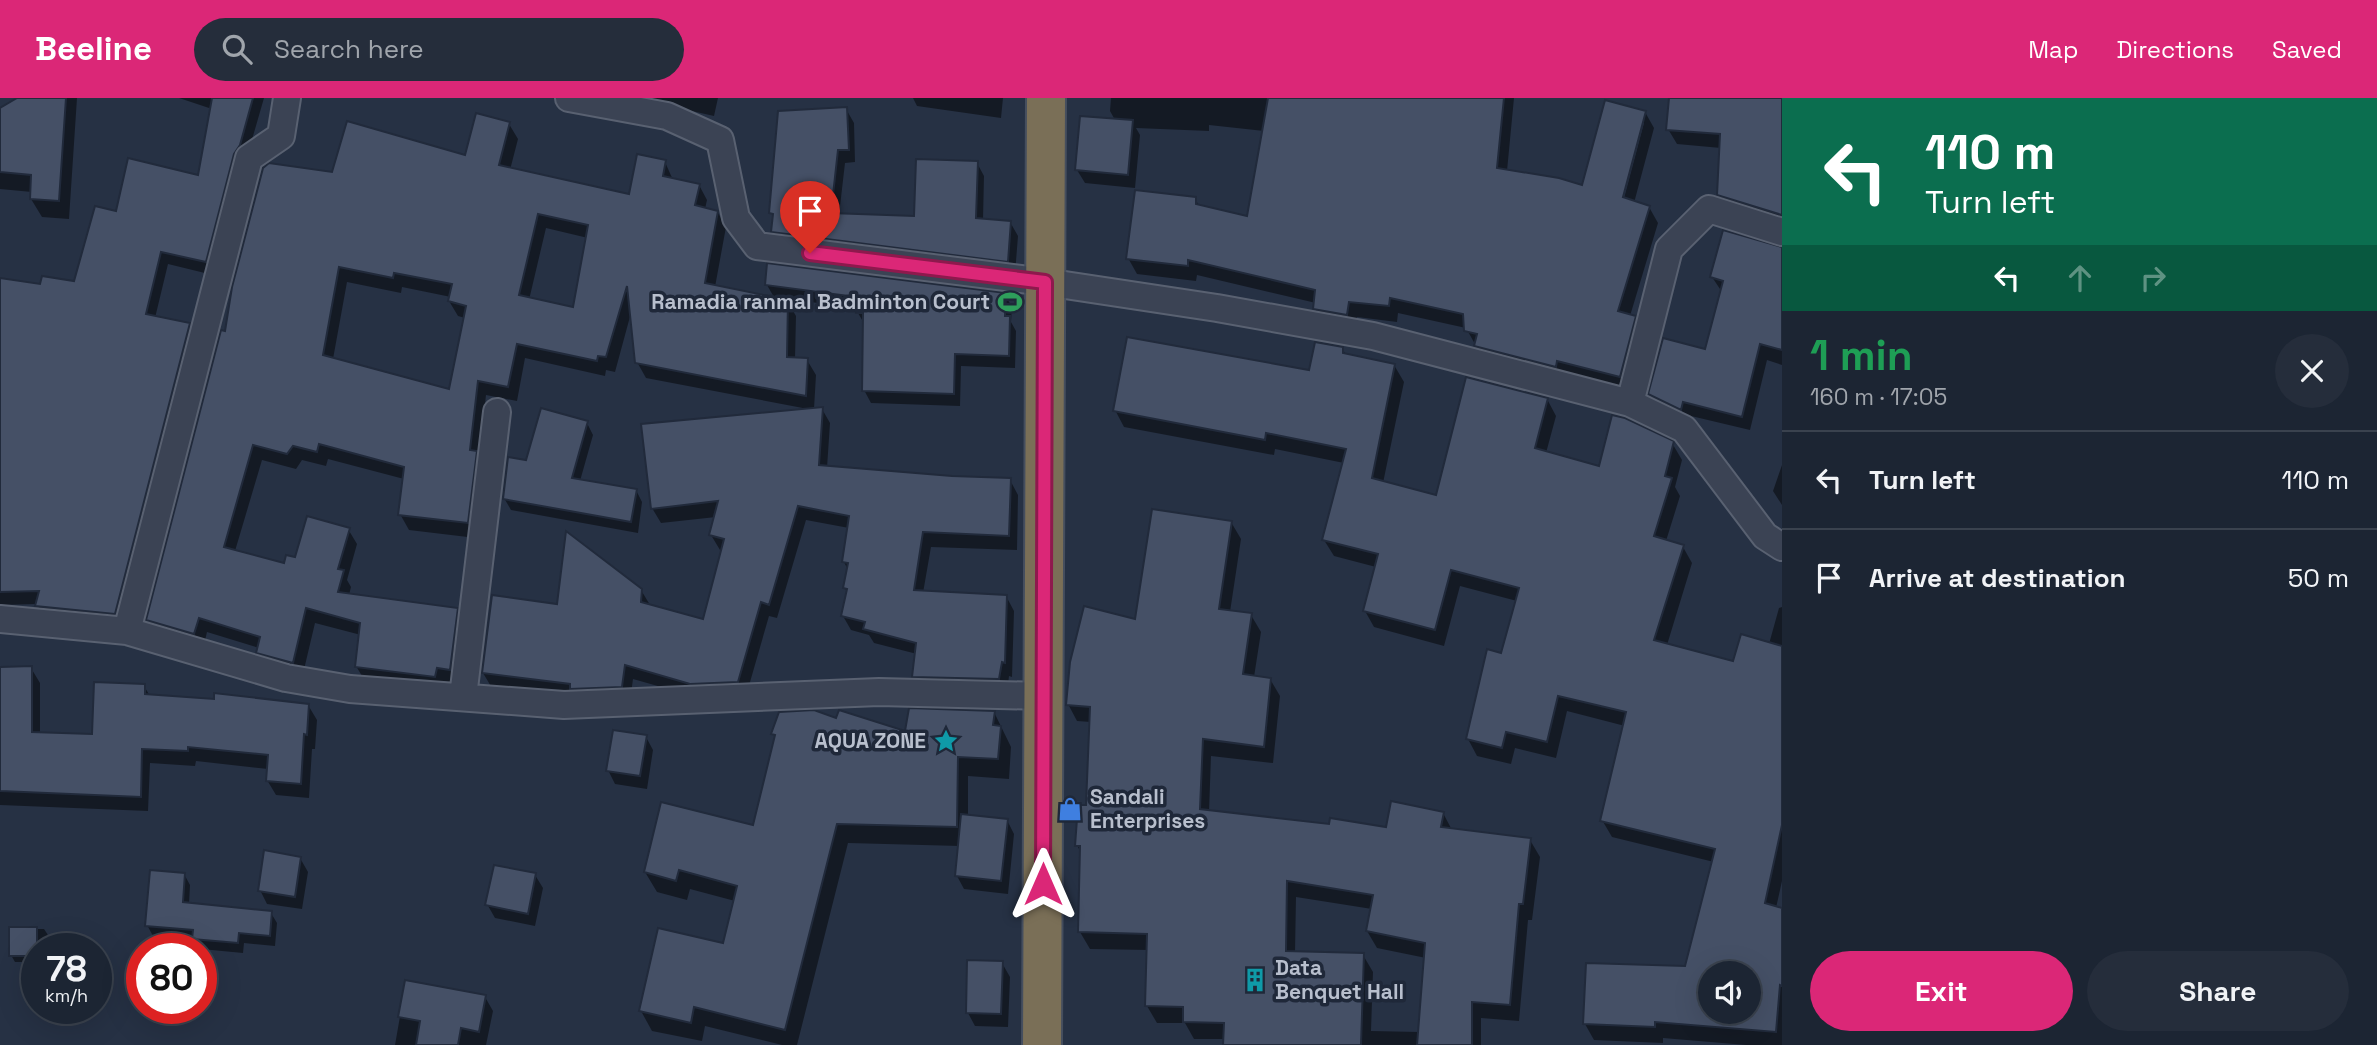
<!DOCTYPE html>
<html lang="en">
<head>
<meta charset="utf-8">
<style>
  body { margin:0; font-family:"Space Grotesk",sans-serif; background:#252d3b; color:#f1f3f6; height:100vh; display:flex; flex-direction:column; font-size:26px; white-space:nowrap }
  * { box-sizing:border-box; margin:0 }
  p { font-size:23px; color:#a0a5ac }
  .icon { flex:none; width:38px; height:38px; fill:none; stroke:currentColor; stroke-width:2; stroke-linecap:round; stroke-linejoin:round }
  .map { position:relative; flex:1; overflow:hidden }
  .sheet { display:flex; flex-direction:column; background:#1c2533; width:595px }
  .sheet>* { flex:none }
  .hud { background:#0b6e4f; color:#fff; overflow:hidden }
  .buttons { position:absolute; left:1698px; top:863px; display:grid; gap:14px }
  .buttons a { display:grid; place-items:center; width:63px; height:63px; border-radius:50%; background:#1c2533; box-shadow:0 7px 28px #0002,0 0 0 2px #3a424e; font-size:35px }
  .speed { position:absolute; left:21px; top:835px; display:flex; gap:14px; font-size:35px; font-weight:700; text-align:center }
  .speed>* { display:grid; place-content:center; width:91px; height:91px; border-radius:50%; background:#1c2533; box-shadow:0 7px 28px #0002,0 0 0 2px #3a424e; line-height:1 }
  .speed small { font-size:18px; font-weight:400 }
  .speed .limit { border:10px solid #d22; background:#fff; color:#111 }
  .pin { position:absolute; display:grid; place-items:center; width:60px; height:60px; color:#fff; margin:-72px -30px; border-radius:50% 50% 50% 0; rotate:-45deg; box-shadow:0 0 7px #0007 }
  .pin .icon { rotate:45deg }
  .me { position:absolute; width:77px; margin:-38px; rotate:0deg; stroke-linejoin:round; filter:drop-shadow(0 0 5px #0008) }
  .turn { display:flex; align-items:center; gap:24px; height:147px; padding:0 28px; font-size:32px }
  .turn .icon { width:91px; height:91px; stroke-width:2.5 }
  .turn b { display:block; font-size:49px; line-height:60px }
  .lanes { display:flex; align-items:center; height:66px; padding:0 28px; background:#0003; justify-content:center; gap:35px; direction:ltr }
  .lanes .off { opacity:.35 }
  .round { display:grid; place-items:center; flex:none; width:74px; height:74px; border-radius:37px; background:#252d3b }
  .headline { display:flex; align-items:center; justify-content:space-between; height:119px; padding:0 28px }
  h1 { font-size:42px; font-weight:700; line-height:52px; color:#1e9e55 }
  .action { display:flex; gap:14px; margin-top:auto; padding:14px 28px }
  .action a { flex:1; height:80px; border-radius:42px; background:#db2777; color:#fff; font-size:28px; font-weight:700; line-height:80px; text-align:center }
  .action a+a { background:#252d3b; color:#f1f3f6 }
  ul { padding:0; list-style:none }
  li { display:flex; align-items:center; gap:21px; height:98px; padding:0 28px; border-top:2px solid #3a424e }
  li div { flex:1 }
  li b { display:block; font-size:26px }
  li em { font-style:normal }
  header { display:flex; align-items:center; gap:42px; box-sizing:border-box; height:98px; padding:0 35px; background:#db2777; color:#fff }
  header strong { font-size:33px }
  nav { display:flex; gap:38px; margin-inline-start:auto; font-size:24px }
  .search { width:490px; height:63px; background:#252d3b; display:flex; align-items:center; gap:18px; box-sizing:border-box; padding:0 24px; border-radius:38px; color:#a0a5ac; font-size:26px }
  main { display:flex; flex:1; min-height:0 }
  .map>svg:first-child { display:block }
</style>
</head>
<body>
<header>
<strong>Beeline</strong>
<div class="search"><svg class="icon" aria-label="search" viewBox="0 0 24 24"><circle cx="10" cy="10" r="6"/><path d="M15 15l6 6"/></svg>Search here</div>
<nav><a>Map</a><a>Directions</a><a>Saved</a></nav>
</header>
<main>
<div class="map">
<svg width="1782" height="947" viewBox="0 0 1782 947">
  <rect width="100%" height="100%" fill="#263144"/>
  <path fill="#0007" fill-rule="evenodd" d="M 16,0 L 77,0 L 69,121 L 42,119 L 31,101 L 32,94 L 0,91 L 0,12 L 16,3 Z
    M 179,0 L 264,0 L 213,177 L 168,166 L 155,220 L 189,227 L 197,240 L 122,529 L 45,522 L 37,506 L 0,507 L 0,182 L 42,188 L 76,185 L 117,115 L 200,79 L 212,11 Z
    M 613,0 L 718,0 L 714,18 L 643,2 Z
    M 913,0 L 1003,0 L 1001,20 L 917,8 Z
    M 1111,0 L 1514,0 L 1507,73 L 1583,89 L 1645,14 L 1654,30 L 1634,105 L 1649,109 L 1658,125 L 1630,218 L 1635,219 L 1644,235 L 1629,294 L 1485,264 L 1466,230 L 1398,215 L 1397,224 L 1357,219 L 1355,232 L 1324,227 L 1315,211 L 1316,205 L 1197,177 L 1196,183 L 1137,176 L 1128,160 L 1195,101 L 1200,109 L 1248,120 L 1264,33 L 1209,27 L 1209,33 L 1136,30 L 1140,37 L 1135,90 L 1085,85 L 1077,72 L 1115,22 L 1110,13 ZM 1641,25 L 1644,25 L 1622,108 L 1619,107 Z
    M 1670,0 L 1782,0 L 1782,129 L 1727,112 L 1718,96 L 1721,50 L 1677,46 L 1668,31 Z
    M 846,11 L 854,25 L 855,64 L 845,65 L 839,117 L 916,120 L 977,65 L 984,78 L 983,122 L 1010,124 L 1018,138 L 1015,176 L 781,147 L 773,134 L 775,121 L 771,115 Z
    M 509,26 L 518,41 L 510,72 L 631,98 L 665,64 L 673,82 L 699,87 L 707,102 L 705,111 L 717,113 L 726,129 L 715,189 L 775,201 L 767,187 L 1005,197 L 1012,209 L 1011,224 L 1016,233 L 1015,270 L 961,268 L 960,308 L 871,305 L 864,292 L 865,227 L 858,215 L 858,210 L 786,201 L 796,218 L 795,261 L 807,262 L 816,277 L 814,311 L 822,311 L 830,325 L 827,370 L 1010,382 L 1018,397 L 1017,452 L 931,449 L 923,495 L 1006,498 L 1014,513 L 1012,579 L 1009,578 L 1007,595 L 923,593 L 914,579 L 917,556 L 874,545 L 869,537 L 851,532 L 843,518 L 848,496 L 845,490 L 848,472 L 844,464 L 849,430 L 806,422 L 777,520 L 769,518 L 746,598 L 700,600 L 633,581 L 630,603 L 492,590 L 483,575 L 559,508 L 641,492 L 650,507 L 704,523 L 723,453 L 720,452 L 711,437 L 716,419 L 661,425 L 652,410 L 808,311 L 646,280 L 637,264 L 631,215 L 615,274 L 606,272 L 605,278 L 525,260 L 517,303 L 486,297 L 479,361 L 476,440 L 409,432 L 400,416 L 404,381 L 328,361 L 326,368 L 302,362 L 296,371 L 262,362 L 235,453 L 286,467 L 348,431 L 357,446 L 347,482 L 351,489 L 349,497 L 457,511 L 465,527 L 458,586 L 445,584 L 443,594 L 365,583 L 356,568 L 361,537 L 315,525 L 302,580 L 267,570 L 258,555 L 259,550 L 207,534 L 203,551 L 157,537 L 148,522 L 226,235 L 334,76 L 466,59 ZM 546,130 L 588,140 L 574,211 L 529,202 ZM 347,184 L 401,195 L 402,189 L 451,199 L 449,203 L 458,218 L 465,220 L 451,293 L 333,261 Z
    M 1782,156 L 1782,267 L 1767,262 L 1750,332 L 1691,318 L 1689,325 L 1659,311 L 1650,296 L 1706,253 L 1722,194 L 1712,179 Z
    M 1342,250 L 1346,257 L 1394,267 L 1404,284 L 1383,385 L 1437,399 L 1547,301 L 1556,318 L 1546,355 L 1600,370 L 1672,345 L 1682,362 L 1675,389 L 1680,398 L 1666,443 L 1683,449 L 1692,465 L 1667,547 L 1734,566 L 1769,546 L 1779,510 L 1782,509 L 1782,783 L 1776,810 L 1782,812 L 1782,947 L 1746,947 L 1663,940 L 1663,945 L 1594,942 L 1585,926 L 1687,870 L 1714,764 L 1612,739 L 1602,722 L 1625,628 L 1567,613 L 1556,660 L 1515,650 L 1511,666 L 1477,658 L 1468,641 L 1502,557 L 1517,503 L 1460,488 L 1444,548 L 1374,529 L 1365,513 L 1376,469 L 1334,458 L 1324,442 L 1344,365 L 1275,351 L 1274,357 L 1124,329 L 1115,312 L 1310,274 ZM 1710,875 L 1748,875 L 1748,914 L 1710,914 Z
    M 587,325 L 593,337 L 580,383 L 636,392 L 642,404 L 638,435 L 511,412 L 504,400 L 527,364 Z
    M 1782,367 L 1782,407 L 1773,393 Z
    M 1231,424 L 1241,441 L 1230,514 L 1251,517 L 1261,534 L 1254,579 L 1270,581 L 1280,598 L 1273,665 L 1211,658 L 1209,714 L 1331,728 L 1388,731 L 1443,715 L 1452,732 L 1530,742 L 1540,759 L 1532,822 L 1528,822 L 1519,923 L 1481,920 L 1481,947 L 1225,947 L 1225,941 L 1194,941 L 1185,925 L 1157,925 L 1147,908 L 1149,852 L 1090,851 L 1080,834 L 1081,755 L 1077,747 L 1088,709 L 1091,624 L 1077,623 L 1068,606 L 1137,523 ZM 1296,799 L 1372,811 L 1367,833 L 1377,850 L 1426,860 L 1420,934 L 1371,933 L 1373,874 L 1363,857 L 1295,855 Z
    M 31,570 L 40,585 L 40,636 L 94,638 L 144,588 L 150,598 L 308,607 L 317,622 L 315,651 L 312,651 L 309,700 L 276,697 L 267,682 L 268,671 L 196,663 L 195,668 L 150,665 L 148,713 L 0,707 L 0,581 Z
    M 994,614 L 1011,649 L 1009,681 L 968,678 L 968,718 L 1007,722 L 1014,736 L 1008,796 L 964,791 L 957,778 L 960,748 L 848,745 L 797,947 L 782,947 L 705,928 L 702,943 L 652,933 L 641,913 L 724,847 L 735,803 L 690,791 L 687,802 L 657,794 L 645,774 L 754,729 L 776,641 L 773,635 L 838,622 L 906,635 Z
    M 646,639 L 653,652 L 647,691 L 615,686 L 608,672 Z
    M 300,760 L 308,774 L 302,811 L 267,806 L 260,792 Z
    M 184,776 L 190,787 L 189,806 L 271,815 L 277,825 L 275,848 L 244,845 L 243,855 L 201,851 L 195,841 L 153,838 L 147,827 Z
    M 535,777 L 543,790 L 535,828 L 495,820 L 487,806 Z
    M 11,831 L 44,831 L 48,837 L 48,850 L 37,850 L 37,864 L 15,864 L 11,857 Z
    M 1002,865 L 1010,879 L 1008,929 L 975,928 L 968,915 Z
    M 406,884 L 485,899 L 493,913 L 486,947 L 395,947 Z"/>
  <path fill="#455066" stroke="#212a3b" stroke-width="2" fill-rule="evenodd" d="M 17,0 L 66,0 L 59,103 L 30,101 L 31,77 L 0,74 L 0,10 Z
    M 212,0 L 253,0 L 240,47 L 234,56 L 206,164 L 161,154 L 146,216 L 190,225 L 115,516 L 35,508 L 39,493 L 0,494 L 0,180 L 40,186 L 42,178 L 74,183 L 95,108 L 116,113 L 128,60 L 198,77 Z
    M 1268,0 L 1504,0 L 1497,70 L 1559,80 L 1582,87 L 1605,2 L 1646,13 L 1623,99 L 1650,108 L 1618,213 L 1636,218 L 1620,279 L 1557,263 L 1556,269 L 1474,248 L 1477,236 L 1464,233 L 1463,216 L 1390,200 L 1389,208 L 1349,204 L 1347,217 L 1313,211 L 1315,192 L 1188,162 L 1188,168 L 1126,161 L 1135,92 L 1196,99 L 1196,106 L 1247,118 Z
    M 1669,0 L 1782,0 L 1782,117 L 1717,97 L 1720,36 L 1666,32 Z
    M 847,9 L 849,52 L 838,52 L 831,115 L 914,118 L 916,61 L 978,63 L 976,120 L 1011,123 L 1008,164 L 771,134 L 773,116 L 769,115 L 778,13 Z
    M 476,15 L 510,24 L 499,67 L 629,96 L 637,56 L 666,62 L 663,78 L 700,86 L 695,107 L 718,113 L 705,185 L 788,202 L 787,259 L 808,260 L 806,298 L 635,265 L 627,188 L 606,259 L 598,258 L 597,263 L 517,246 L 508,289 L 478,283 L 470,352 L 477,353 L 468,425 L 398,417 L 404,369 L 319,346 L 317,354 L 293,348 L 287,356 L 253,347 L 224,449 L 284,465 L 286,457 L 295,459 L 307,418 L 350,430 L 338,471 L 344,472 L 338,494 L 458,510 L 450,572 L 437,570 L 435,579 L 355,569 L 360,525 L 306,510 L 293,565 L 256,555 L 260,539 L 199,520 L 194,536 L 146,522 L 221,232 L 225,233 L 232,189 L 263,70 L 269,65 L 332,74 L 347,23 L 465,57 ZM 538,116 L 588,127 L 573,209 L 519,197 ZM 339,169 L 393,180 L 394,175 L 452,186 L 448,203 L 466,208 L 449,291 L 323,257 Z
    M 1080,18 L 1133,22 L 1128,77 L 1075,72 Z
    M 1723,132 L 1782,149 L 1782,252 L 1760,246 L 1742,319 L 1683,304 L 1681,312 L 1648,296 L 1663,240 L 1705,251 L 1723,183 L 1710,179 Z
    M 767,165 L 1006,195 L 1005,218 L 1010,218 L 1009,258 L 955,256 L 954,296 L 862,293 L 863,215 L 856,215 L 857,199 L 765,187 Z
    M 1127,239 L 1309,272 L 1315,244 L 1343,249 L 1343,255 L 1395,266 L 1372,380 L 1436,397 L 1466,279 L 1548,300 L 1535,350 L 1599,368 L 1612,317 L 1625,320 L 1674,343 L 1665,378 L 1672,380 L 1654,438 L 1684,447 L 1654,542 L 1733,563 L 1741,536 L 1782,548 L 1782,727 L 1765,805 L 1782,810 L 1782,888 L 1780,887 L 1776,934 L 1655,924 L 1655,929 L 1583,926 L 1586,865 L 1685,868 L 1715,751 L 1600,723 L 1626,614 L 1558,598 L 1547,644 L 1506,634 L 1502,650 L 1466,641 L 1487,551 L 1501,555 L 1519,490 L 1451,472 L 1435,532 L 1363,513 L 1378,456 L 1322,442 L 1346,351 L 1266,335 L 1265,342 L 1113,313 ZM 1710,875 L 1748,875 L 1748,914 L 1710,914 Z
    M 823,309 L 819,367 L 952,378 L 1011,380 L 1009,438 L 923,434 L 914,492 L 1007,497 L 1005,565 L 1002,564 L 999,581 L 912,579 L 916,545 L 863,531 L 865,524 L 841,518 L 847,491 L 843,490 L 848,465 L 842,464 L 849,418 L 798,408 L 769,507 L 761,504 L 738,584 L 690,586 L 625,567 L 622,589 L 570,591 L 570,586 L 482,575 L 492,497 L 557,506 L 566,433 L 642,491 L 641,504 L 703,521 L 724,441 L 709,437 L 718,403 L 651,411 L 641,326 Z
    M 541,310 L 588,323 L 572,380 L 637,391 L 631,424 L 503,401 L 508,359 L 526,362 Z
    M 1152,411 L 1232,423 L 1219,511 L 1252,515 L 1243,576 L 1271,580 L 1264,649 L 1203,641 L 1200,711 L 1329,726 L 1330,720 L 1386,729 L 1391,703 L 1444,714 L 1441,729 L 1531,740 L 1523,806 L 1519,806 L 1510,907 L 1472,904 L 1472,947 L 1417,947 L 1425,845 L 1366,833 L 1373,797 L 1287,783 L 1286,853 L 1364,855 L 1361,947 L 1223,947 L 1224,925 L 1183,924 L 1183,909 L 1145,908 L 1147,836 L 1078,834 L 1080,748 L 1075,748 L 1078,707 L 1086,707 L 1090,609 L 1066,607 L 1070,564 L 1084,508 L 1135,521 Z
    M 32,568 L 32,634 L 92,636 L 94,584 L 145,586 L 145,596 L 214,601 L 214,595 L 309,606 L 307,637 L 304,636 L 301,686 L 266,683 L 268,657 L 188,649 L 188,653 L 142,651 L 141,699 L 0,693 L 0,569 Z
    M 909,610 L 995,613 L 993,627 L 1001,628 L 998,661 L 958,659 L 957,729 L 837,726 L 785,932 L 694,909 L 691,925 L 639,913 L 658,830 L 723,845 L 737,788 L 679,772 L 676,783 L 644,774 L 661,704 L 753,727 L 775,637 L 771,636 L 779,614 L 814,612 L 836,620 L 839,612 L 905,633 Z
    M 613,632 L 647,637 L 640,678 L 606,673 Z
    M 961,716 L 1008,721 L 1001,783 L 955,778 Z
    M 264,752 L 301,759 L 295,799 L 258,793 Z
    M 494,767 L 536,775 L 528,816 L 485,807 Z
    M 150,772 L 185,775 L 183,804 L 272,813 L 270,838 L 239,835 L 238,845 L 192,841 L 193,832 L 145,828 Z
    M 9,829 L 37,829 L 37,858 L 9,858 Z
    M 967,862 L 1003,863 L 1001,916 L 966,915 Z
    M 405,882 L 486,897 L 479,934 L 461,930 L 458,947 L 416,947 L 420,923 L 398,919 Z"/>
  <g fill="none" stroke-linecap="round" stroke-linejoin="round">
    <g stroke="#596171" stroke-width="30">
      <path id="street" d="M 569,0 L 667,18 L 720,42 L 736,120 L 757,148 L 1045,184 L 1217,210 L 1373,238 L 1630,305 L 1684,331 L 1765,438 L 1782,449
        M 1630,305 L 1669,151 L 1709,111 L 1782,134
        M 0,521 L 127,533 L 286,580 L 350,591 L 564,607 L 879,594 L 1043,598
        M 127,533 L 249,60 L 281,38 L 287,0
        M 463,599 L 497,314"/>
    </g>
    <g stroke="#454e5e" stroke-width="42">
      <path id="highway" d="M 1042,947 L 1046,0"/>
    </g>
    <use href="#street" stroke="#3b4354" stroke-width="26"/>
    <use href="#highway" stroke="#7a6f57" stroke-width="38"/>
  </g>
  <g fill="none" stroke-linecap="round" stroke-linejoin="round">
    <g stroke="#8e194d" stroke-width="18">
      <path id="route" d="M 810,155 L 1045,184 L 1043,786"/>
    </g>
    <use href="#route" stroke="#db2777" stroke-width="12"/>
  </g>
  <defs>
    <g id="stadium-bare" transform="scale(1.89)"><path d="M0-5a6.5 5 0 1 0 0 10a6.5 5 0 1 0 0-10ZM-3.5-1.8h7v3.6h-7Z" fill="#2e9e5b" stroke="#1f2839" stroke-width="2.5" paint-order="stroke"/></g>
    <g id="sight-bare" transform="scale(1.89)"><path d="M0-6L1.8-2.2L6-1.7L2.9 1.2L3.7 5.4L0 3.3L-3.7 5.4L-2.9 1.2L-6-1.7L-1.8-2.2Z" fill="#0f9aa8" stroke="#1f2839" stroke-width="2.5" paint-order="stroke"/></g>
    <g id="shop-bare" transform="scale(1.89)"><path d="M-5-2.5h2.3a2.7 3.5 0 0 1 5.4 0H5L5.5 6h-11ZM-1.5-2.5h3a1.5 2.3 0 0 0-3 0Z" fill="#3f7fe0" stroke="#1f2839" stroke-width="2.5" paint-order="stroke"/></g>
    <g id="building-bare" transform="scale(1.89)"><path d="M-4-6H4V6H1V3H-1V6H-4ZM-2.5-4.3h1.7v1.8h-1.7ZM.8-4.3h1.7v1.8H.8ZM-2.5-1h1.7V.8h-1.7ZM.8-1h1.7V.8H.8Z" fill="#0f9aa8" stroke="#1f2839" stroke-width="2.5" paint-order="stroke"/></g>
  </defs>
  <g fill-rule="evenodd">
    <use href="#stadium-bare" x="1010" y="204"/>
    <use href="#sight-bare" x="946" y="643"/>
    <use href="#shop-bare" x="1070" y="711"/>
    <use href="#building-bare" x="1255" y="882"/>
  </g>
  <g text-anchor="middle" stroke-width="7" stroke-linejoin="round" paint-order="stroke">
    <g font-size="21" font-weight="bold" fill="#b8bfcd" stroke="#1f2839" text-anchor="end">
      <text x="990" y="211">Ramadia ranmal Badminton Court</text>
      <text x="926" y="650">AQUA ZONE</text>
      <text x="1090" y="706" text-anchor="start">Sandali<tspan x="1090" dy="24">Enterprises</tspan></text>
      <text x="1275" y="877" text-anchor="start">Data<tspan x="1275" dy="24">Benquet Hall</tspan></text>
    </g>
  </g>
</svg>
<div class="buttons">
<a><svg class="icon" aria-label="sound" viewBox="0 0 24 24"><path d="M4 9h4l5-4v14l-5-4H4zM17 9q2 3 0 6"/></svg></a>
</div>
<div class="speed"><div>78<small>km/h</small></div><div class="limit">80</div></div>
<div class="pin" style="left:810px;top:155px;background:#d93025"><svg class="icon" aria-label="arrive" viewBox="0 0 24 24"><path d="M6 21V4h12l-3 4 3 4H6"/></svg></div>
<svg class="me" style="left:1043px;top:786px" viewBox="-20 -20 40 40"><path d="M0-17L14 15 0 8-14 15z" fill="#db2777" stroke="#fff" stroke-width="4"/></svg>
</div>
<section class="sheet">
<div class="hud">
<div class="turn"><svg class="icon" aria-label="left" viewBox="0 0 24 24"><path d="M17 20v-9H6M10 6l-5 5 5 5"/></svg><div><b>110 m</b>Turn left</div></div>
<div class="lanes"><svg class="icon" aria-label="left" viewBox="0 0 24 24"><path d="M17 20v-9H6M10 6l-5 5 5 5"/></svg><svg class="icon off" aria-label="ahead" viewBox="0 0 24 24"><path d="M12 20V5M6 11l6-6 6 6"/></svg><svg class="icon off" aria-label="right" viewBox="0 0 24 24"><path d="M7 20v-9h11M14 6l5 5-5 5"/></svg></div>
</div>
<div class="headline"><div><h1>1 min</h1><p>160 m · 17:05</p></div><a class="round"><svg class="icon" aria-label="close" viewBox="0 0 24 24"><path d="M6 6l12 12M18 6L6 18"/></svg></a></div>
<ul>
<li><svg class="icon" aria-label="left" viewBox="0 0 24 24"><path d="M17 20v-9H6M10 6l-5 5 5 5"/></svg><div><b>Turn left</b></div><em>110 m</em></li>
<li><svg class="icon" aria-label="arrive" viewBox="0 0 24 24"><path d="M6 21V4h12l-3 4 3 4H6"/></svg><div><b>Arrive at destination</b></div><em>50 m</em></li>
</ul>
<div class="action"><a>Exit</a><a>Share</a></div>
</section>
</main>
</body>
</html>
